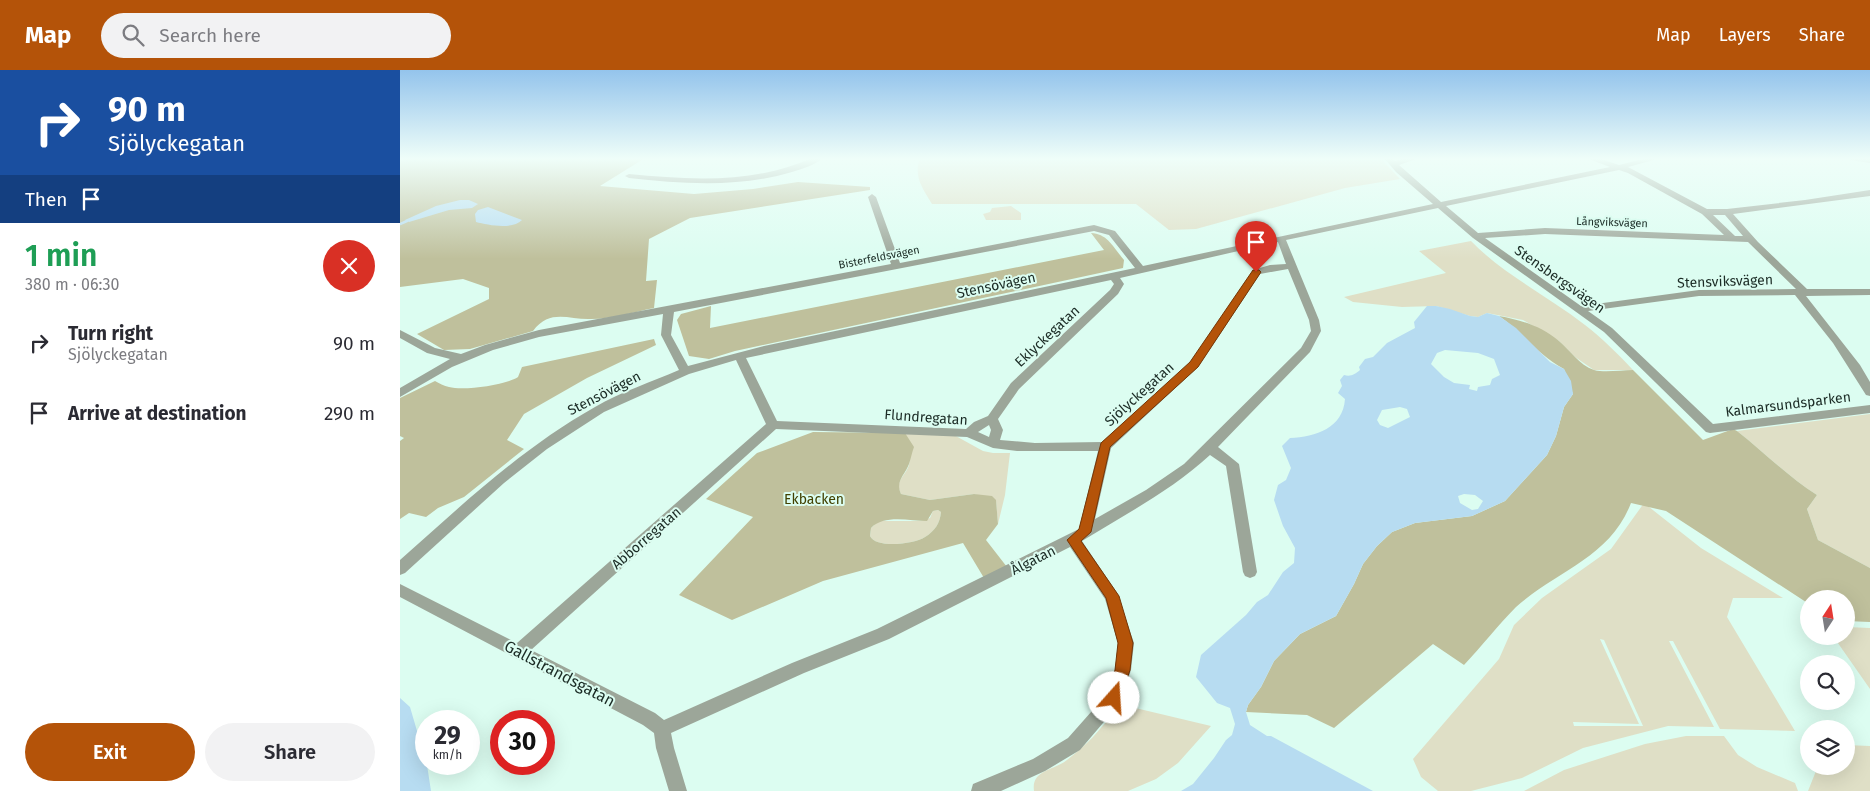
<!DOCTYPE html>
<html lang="en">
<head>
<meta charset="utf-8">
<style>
  body { margin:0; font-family:"Fira Sans",sans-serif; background:#f2f2f3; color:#2b2b33; height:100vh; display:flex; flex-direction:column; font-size:19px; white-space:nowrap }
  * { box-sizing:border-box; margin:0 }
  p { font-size:16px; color:#7c7c81 }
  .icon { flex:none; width:28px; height:28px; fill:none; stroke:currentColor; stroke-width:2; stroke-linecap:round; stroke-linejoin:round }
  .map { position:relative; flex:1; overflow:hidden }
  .drawer { display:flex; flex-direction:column; background:#fff; width:400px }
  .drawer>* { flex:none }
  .guide { background:#1a4fa0; color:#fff; overflow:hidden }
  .needle { width:32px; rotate:12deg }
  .buttons { position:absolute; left:1400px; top:520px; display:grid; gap:10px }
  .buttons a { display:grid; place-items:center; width:55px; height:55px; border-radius:50%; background:#fff; box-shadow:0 5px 20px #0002; font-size:25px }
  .speed { position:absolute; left:15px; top:640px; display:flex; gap:10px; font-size:25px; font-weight:700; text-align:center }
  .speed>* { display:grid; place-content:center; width:65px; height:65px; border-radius:50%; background:#fff; box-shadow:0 5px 20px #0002; line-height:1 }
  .speed small { font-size:12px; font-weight:400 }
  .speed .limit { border:8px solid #d22; background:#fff; color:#111 }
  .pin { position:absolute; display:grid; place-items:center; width:42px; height:42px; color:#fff; margin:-51px -21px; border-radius:50% 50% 50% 0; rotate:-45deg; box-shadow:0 0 5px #0007 }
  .pin .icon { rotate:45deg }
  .me { position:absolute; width:55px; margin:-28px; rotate:19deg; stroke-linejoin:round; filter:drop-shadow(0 0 4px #0008) }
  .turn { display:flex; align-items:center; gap:18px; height:105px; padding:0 25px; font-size:22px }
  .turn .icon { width:65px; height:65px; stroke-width:2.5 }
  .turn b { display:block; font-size:35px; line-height:42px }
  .then { display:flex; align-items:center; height:48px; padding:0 25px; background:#0003; gap:10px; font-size:19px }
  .round { display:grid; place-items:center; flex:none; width:52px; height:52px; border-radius:26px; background:#f2f2f3 }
  .head { display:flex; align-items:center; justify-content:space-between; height:85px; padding:0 25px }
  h1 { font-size:30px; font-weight:600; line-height:38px; color:#1e9e55 }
  .action { display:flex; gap:10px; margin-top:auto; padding:10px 25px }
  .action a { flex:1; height:58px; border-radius:30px; background:#b45309; color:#fff; font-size:20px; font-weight:600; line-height:58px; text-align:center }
  .action a+a { background:#f2f2f3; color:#2b2b33 }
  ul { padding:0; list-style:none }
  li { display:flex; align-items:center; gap:15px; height:70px; padding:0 25px }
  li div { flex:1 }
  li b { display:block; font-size:19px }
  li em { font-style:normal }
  header { display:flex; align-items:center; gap:30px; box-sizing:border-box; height:70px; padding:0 25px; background:#b45309; color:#fff }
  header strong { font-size:24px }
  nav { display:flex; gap:28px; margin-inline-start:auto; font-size:18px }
  .search { width:350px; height:45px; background:#f2f2f3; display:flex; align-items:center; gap:12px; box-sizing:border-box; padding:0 18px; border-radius:28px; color:#7c7c81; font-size:19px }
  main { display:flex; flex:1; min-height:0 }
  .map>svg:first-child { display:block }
</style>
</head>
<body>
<header>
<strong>Map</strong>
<div class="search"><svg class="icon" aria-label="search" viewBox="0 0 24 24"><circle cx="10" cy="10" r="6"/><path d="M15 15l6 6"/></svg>Search here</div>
<nav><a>Map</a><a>Layers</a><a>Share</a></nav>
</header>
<main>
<section class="drawer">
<div class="guide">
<div class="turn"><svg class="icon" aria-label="right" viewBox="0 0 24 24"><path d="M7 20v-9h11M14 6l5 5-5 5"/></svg><div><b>90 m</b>Sjölyckegatan</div></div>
<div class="then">Then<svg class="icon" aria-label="arrive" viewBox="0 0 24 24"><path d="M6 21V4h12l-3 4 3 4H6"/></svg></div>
</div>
<div class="head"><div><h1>1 min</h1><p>380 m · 06:30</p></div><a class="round" style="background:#d93025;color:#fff"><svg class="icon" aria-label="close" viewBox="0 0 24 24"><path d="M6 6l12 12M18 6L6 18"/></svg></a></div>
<ul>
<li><svg class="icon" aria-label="right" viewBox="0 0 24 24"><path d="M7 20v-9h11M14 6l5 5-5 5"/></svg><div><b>Turn right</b><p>Sjölyckegatan</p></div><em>90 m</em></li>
<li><svg class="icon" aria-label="arrive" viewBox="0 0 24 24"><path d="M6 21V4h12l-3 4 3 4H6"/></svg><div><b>Arrive at destination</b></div><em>290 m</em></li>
</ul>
<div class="action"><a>Exit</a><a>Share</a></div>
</section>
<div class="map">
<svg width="1470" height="721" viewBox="0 0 1470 721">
  <rect width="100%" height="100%" fill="#dcfdf1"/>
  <path fill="#dfdfc6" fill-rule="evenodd" d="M 520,88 L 980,88 L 1000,109 L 945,118 L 796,159 L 769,160 L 736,134 L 532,134 C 523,119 513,106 520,88 Z
    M 611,136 L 621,143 L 621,150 L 586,150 L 583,144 L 590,142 L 592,138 Z
    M 1071,171 C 1104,205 1148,226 1185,255 C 1202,268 1218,284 1233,300 L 1194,300 L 1175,287 L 1159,271 L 1123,250 L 1087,243 L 1078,247 L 1070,246 L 1036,236 L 1002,237 L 953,232 L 944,227 L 1046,203 L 1019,181 Z
    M 1470,344 L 1470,498 L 1418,470 L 1407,439 L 1417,425 C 1388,407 1364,382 1337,361 Z
    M 505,363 L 554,365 L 583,381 L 593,383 L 610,383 L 605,425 L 598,454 L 596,431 L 574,424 L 530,430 L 501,424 C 494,411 505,407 509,395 C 511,387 506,372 505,363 Z
    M 1244,433 L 1301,478 L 1383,528 L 1333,528 L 1327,547 L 1395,661 L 1320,659 L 1273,571 L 1269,571 L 1314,657 L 1268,656 L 1183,678 L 1122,708 L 1071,721 L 1038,721 L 1021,707 L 1013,689 L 1099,589 L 1114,555 L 1142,528 L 1211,479 ZM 1200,569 L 1204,570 L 1243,656 L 1174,656 L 1173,652 L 1239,654 Z
    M 538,440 L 541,442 C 540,453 535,461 525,467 C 515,474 476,479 470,466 L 471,458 L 478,451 L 521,451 L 530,448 L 533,441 Z
    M 1446,557 L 1470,558 L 1470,619 L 1433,566 L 1446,566 Z
    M 727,636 L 811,656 L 778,693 L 756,709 L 728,721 L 634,721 C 631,700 653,701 667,690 C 676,683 685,675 693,667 C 704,655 712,643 727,636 Z
    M 1286,666 L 1324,666 L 1338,685 L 1357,697 L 1395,713 L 1398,721 L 1124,721 L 1164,700 L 1245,674 Z
    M 1446,675 L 1470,676 L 1470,721 L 1408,721 L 1418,696 L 1446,696 Z"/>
  <path fill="#bfc09c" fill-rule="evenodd" d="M 0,88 L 245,88 L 200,116 L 294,124 L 353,119 L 398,112 L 470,117 L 470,120 L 290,148 L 249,169 L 246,211 L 257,210 L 254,238 C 234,242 212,249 191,249 C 169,250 150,238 133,261 L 70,279 L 44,280 L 17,264 L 89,229 L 89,218 L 63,209 L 0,217 Z
    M 691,163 C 708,164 713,177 724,190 L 723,198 L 335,281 L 309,289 L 289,286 L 277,250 L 281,244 L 311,236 L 310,258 L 704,180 Z
    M 1099,246 C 1121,250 1141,256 1159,271 C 1170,280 1179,295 1194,300 C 1205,303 1221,300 1233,300 L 1303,370 L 1333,359 L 1337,361 C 1364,382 1388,407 1417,425 L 1407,439 L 1418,470 L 1470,498 L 1470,552 L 1446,551 L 1446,529 L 1409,529 L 1409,534 L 1266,441 L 1231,433 C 1210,488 1156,501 1116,537 C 1098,555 1082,576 1064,595 L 1033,574 L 934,658 L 907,645 L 846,642 L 848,635 L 861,617 L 874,591 L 900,564 L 936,546 L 954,514 L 963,494 L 977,476 L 992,462 L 1015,453 L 1072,446 L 1105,431 L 1147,385 L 1156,366 L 1164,337 L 1173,324 L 1164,299 C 1139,286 1122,262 1099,246 Z
    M 254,269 L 256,275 L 187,308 L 124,344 L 107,370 L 124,379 L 64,427 L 38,438 L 26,447 L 9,443 L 0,449 L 0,371 L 4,368 L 0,366 L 0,328 L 35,311 C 39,313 44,316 49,317 C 64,321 106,315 118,307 L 122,297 Z
    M 413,362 L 505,363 L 514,377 C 512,382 511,388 509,394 C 505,405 495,411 501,424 L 530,430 L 574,424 L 592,426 L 596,430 L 598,454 L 586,470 L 607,497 L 584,508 L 563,473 L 423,511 L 332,550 L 279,525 L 353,447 L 306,429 L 357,383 ZM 538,440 L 541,442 C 540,453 535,461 525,467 C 515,474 476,479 470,466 L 471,458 C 484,444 510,451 527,451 L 533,441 Z"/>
  <path fill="#b7dcf1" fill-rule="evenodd" d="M 60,130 L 69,130 L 78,134 L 72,138 L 49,140 L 9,152 L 5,150 L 36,136 Z
    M 88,137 L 122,150 C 112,160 88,155 76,152 L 75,144 L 78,140 Z
    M 1027,236 L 1036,236 L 1050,239 L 1070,246 L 1078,247 L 1087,243 L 1099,246 L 1116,258 L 1150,292 L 1164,299 L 1171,311 L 1173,324 L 1164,337 L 1156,366 L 1147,385 L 1105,431 L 1072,446 L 1015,453 L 992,462 L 977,476 L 963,494 L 954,514 L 936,546 L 900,564 L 874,591 L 861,617 L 848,635 L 846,642 L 850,655 L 867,666 L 871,666 L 973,721 L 781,721 L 793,714 L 814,688 L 826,670 L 832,665 L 835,654 L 830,638 L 817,633 L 796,607 L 801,585 L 846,545 L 857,532 L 868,525 L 883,502 L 894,493 L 895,478 L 883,456 L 874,430 L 878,415 L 886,410 L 891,398 L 882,376 L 890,368 C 916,367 943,358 945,329 L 938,323 L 942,316 L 940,310 L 944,305 C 951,307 955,304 960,300 L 959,297 L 965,289 L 973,287 L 987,273 L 1015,258 L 1014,252 ZM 1045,280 L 1078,283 L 1094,289 L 1100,305 L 1092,309 L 1090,315 L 1078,317 L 1077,321 L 1069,319 L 1070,315 L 1054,313 L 1044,307 L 1031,294 L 1037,283 ZM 1000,337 L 1007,339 L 1010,347 L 988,358 L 980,355 L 977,350 L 982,340 ZM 1064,424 L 1075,425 L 1083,431 L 1078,439 L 1072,440 L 1060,433 L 1058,426 Z
    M 0,628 L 10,637 L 27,695 L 31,721 L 0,721 Z"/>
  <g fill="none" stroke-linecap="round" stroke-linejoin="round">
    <path stroke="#b7dcf1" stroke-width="2.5" d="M 0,154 L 7,151"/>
    <path fill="#9ca699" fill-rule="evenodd" d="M 412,88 L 423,88 C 415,95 402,99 392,102 C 338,118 284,114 229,108 L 225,106 L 229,104 C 292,110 353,114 412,88 Z
      M 984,88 L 992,88 L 995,91 L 1006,88 L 1019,88 L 999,95 L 1041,132 L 1210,97 L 1186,88 L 1198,88 L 1219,95 L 1247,88 L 1261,88 L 1228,97 L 1307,139 L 1327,139 L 1405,130 L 1470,120 L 1470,126 L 1333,144 L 1358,172 L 1407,219 L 1470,219 L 1470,225 L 1406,226 L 1460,295 L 1470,312 L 1470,326 L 1466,325 L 1433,273 L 1395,225 L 1299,226 L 1188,241 L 1212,258 L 1313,354 L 1470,335 L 1470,343 L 1310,363 L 1306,362 L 1204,262 L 1073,168 L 1038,138 L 886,170 L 919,250 L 921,261 L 910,282 L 818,377 L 839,394 L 857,502 L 855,506 L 850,508 L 845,506 L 843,502 L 826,396 L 810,385 C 772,420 726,444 682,471 L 717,523 L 734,573 L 731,600 L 720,633 L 680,680 L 645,701 L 601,721 L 571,721 L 573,714 L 633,689 L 668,668 L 707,624 L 715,600 L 718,573 L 705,529 L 670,477 L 489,569 L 404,603 L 271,663 L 274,678 L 287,721 L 269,721 L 256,678 L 254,663 L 243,655 L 0,527 L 0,514 L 117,573 L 366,354 L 336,290 L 289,304 L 204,342 L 147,379 L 104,413 L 5,503 L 0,505 L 0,490 C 62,435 122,378 195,337 C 221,322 251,312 279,300 L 261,265 L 263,244 L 139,267 L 93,280 L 52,297 L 0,327 L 0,318 L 50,289 L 27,283 L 0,268 L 0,260 L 35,278 L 61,284 L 85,275 L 139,260 L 491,194 L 468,127 L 472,124 L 476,127 L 500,193 L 694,155 L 715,161 L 743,196 L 1033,134 L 996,102 ZM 1219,100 L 1228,103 L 1302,144 L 1324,165 L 1145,158 L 1078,163 L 1046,136 ZM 1313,145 L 1325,145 L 1343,166 L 1335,166 ZM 694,161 L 709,165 L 735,198 L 364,276 L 288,296 L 271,265 L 274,242 ZM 1145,164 L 1348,172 L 1396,219 L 1299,220 L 1181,236 L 1085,168 ZM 878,172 L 886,194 L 870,195 L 853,200 L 790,293 L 702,372 L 635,373 L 600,370 L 603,360 L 598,349 L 619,319 L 718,224 L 724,214 L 720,208 ZM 888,199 L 909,250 L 911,261 L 901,278 L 784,394 L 746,420 L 695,449 L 711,378 L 798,297 L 860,204 ZM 711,210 L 714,214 L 710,220 L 611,313 L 588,346 L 574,352 L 566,359 L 377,351 L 346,288 ZM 589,355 L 591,360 L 589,367 L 578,362 ZM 376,359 L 567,367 L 593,378 L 617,381 L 698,381 L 679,459 L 477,559 L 392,593 L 264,650 L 255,643 L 131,580 Z
      M 1449,88 L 1470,89 L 1470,93 L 1450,90 Z"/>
  </g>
  <linearGradient id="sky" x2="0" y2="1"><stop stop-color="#94c4ec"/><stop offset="0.47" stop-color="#effef9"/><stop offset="1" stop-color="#effef9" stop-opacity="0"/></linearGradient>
  <rect width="1470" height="189" fill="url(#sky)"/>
  <path fill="#b45309" stroke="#753606" d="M 853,200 L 859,200 L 861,202 L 798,297 L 710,377 L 691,462 L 681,471 L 719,526 L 733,573 L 730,600 L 719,633 L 714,635 L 708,633 L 706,628 L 715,600 L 718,573 L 706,528 L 667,470 L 679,459 L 701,373 L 790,292 Z"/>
  <g text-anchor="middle" stroke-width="4" stroke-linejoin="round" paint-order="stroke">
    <g font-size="11" fill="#1b2b25" stroke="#dcfdf1">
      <text transform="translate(1212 152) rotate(2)" y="4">Långviksvägen</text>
      <text transform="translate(479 187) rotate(-11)" y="4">Bisterfeldsvägen</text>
    </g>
    <g font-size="14" fill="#1b2b25" stroke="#dcfdf1">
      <text transform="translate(1160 209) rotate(35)" y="5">Stensbergsvägen</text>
      <text transform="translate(1325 211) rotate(-2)" y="5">Stensviksvägen</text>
      <text transform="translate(596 215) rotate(-12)" y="5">Stensövägen</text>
      <text transform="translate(647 266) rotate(-43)" y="5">Eklyckegatan</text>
      <text transform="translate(204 323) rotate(-27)" y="5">Stensövägen</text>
      <text transform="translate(739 324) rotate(-42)" y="5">Sjölyckegatan</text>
      <text transform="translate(1388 334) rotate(-7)" y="5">Kalmarsundsparken</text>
      <text transform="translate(526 347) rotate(4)" y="5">Flundregatan</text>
      <text transform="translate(246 468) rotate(-41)" y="5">Abborregatan</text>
      <text transform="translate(633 490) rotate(-27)" y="5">Ålgatan</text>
    </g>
    <g font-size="14" fill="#414000" stroke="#dcfdf1">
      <text x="414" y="434">Ekbacken</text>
    </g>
    <g font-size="16" fill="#1b2b25" stroke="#dcfdf1">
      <text transform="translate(160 603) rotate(28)" y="6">Gallstrandsgatan</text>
    </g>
  </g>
</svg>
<div class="buttons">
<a><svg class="needle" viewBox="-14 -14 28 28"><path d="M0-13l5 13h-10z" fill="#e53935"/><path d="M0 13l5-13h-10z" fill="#7c7c81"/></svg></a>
<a><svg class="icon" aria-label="search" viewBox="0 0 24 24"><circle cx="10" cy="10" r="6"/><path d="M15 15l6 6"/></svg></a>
<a><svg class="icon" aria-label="layers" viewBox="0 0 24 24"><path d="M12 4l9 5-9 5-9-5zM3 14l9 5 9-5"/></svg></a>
</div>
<div class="speed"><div>29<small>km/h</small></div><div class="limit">30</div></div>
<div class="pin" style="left:856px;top:202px;background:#d93025"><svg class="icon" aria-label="arrive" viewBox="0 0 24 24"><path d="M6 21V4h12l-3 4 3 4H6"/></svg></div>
<svg class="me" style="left:714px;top:628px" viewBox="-20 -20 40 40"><circle r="19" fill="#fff"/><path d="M0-13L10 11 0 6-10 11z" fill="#b45309"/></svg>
</div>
</main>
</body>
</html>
